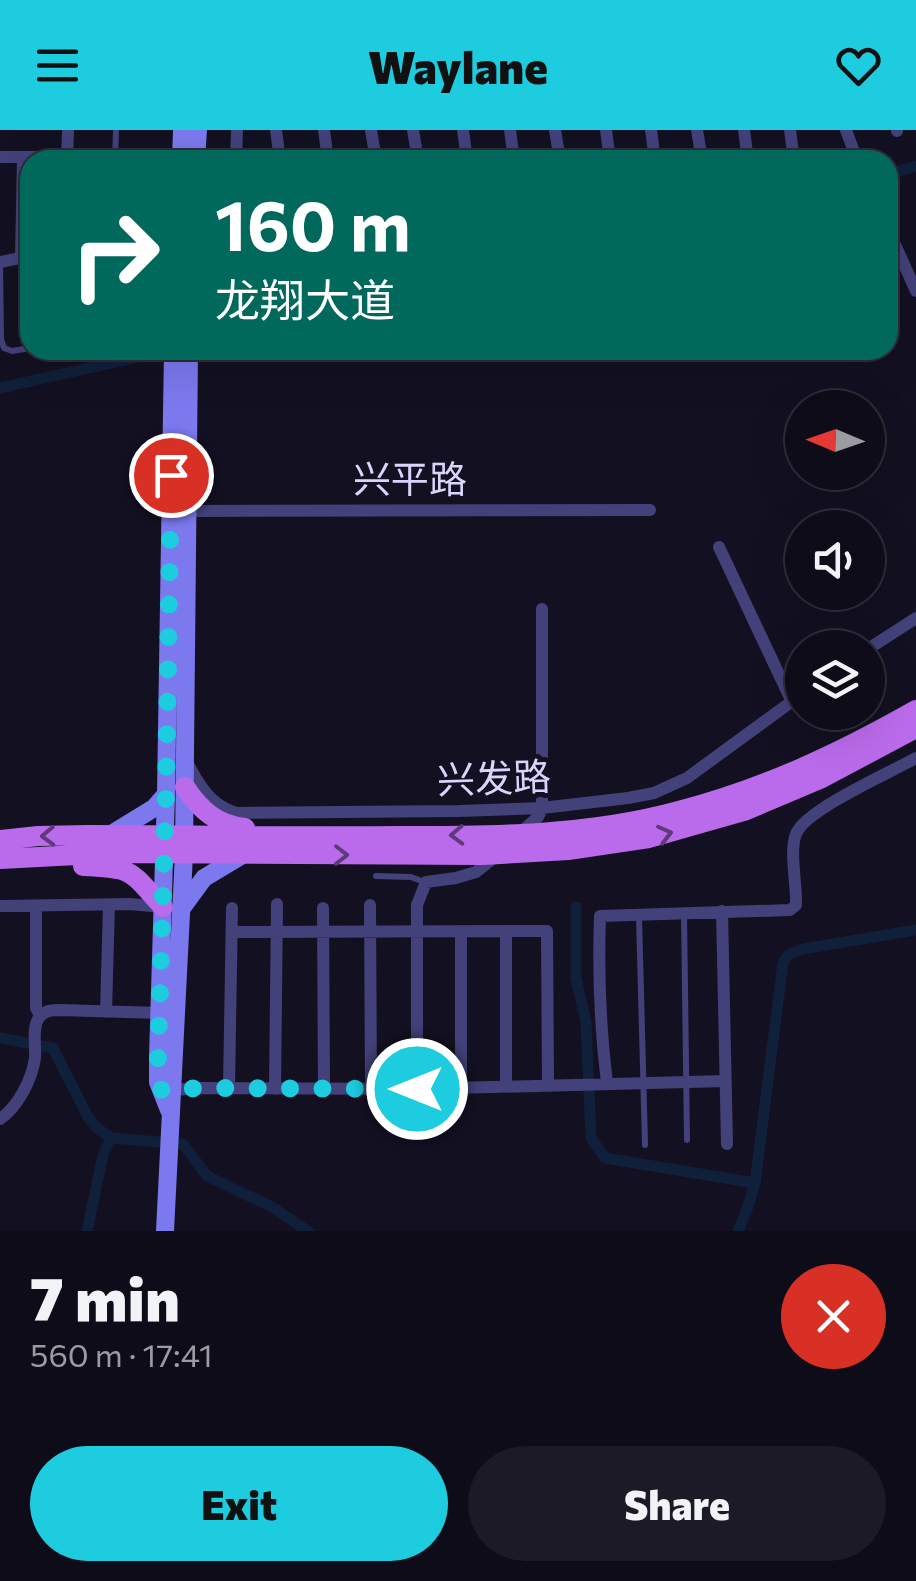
<!DOCTYPE html>
<html lang="en">
<head>
<meta charset="utf-8">
<style>
  body { margin:0; font-family:Commissioner,"Noto Sans SC",sans-serif; background:#1c1a26; color:#f1f3f6; height:100vh; display:flex; flex-direction:column; font-size:38px; white-space:nowrap }
  * { box-sizing:border-box; margin:0 }
  p { font-size:32px; color:#9b9ba2 }
  .icon { flex:none; width:55px; height:55px; fill:none; stroke:currentColor; stroke-width:2; stroke-linecap:round; stroke-linejoin:round }
  .map { position:relative; height:1101px; overflow:hidden }
  .side { display:flex; flex-direction:column; background:#0e0c19; flex:1 }
  .side>* { flex:none }
  .hud { position:absolute; left:20px; top:20px; width:878px; height:210px; border-radius:30px; box-shadow:0 10px 40px #0002,0 0 0 2px #2e2c38; background:#00695c; color:#fff; overflow:hidden }
  .needle { width:65px; rotate:272deg }
  .fabs { position:absolute; left:785px; top:260px; display:grid; gap:20px }
  .fabs a { display:grid; place-items:center; width:100px; height:100px; border-radius:50%; background:#0e0c19; box-shadow:0 10px 40px #0002,0 0 0 2px #2e2c38; font-size:50px }
  .pin { position:absolute; display:grid; place-items:center; width:85px; height:85px; color:#fff; margin:-42px; border:5px solid #fff; border-radius:50%; box-shadow:0 2px 10px #0007 }
  .me { position:absolute; width:110px; margin:-55px; rotate:270deg; stroke-linejoin:round; filter:drop-shadow(0 0 8px #0008) }
  .turn { display:flex; align-items:center; gap:35px; height:210px; padding:0 30px; font-size:45px }
  .turn .icon { width:130px; height:130px; stroke-width:2.5 }
  .turn b { display:block; font-size:70px; line-height:85px }
  .round { display:grid; place-items:center; flex:none; width:105px; height:105px; border-radius:52px; background:#1c1a26 }
  .head { display:flex; align-items:center; justify-content:space-between; height:170px; padding:0 30px }
  h1 { font-size:60px; font-weight:800; line-height:75px }
  .primary-button { display:flex; gap:20px; margin-top:auto; padding:20px 30px }
  .primary-button a { flex:1; height:115px; border-radius:60px; background:#1dccde; color:#111; font-size:40px; font-weight:800; line-height:115px; text-align:center }
  .primary-button a+a { background:#1c1a26; color:#f1f3f6 }
  header { display:flex; justify-content:space-between; align-items:center; height:130px; padding:0 30px; background:#1dccde; color:#111; font-size:45px; font-weight:800 }
  .map>svg:first-child { display:block }
</style>
</head>
<body>
<header><svg class="icon" aria-label="menu" viewBox="0 0 24 24"><path d="M4 6h16M4 12h16M4 18h16"/></svg>Waylane<svg class="icon" aria-label="heart" viewBox="0 0 24 24"><path d="M12 20l-8-8c-3-5 5-10 8-4 3-6 11-1 8 4z"/></svg></header>
<div class="map">
<svg width="916" height="1101" viewBox="0 0 916 1101">
  <rect width="100%" height="100%" fill="#131021"/>
  <g fill="none" stroke-linecap="round" stroke-linejoin="round">
    <path stroke="#101f3a" stroke-width="11" d="M 888,44 L 916,36
      M 0,258 L 170,220
      M 576,777 L 576,848 L 586,892 L 591,1008 L 605,1028 L 755,1053
      M 0,908 L 53,918 L 88,987 L 97,998 L 111,1008 L 183,1014 L 207,1046 L 272,1077 L 308,1101
      M 87,1101 L 103,1025 L 111,1008
      M 738,1101 L 747,1080 L 755,1053 L 783,833 L 788,825 L 803,819 L 916,800"/>
    <path stroke="#43417a" stroke-width="6" d="M 115,30 L 116,0
      M 18,127 L 20,29
      M 0,132 L 1,209 L 4,218 L 12,221 L 30,218
      M 376,746 L 411,747 L 424,752
      M 684,784 L 687,1010
      M 639,786 L 645,1015"/>
    <path stroke="#43417a" stroke-width="12" d="M 276,0 L 280,30
      M 324,0 L 328,30
      M 371,0 L 376,30
      M 413,0 L 418,30
      M 463,0 L 467,30
      M 510,0 L 514,30
      M 555,0 L 560,30
      M 606,0 L 610,30
      M 651,0 L 655,30
      M 697,0 L 702,30
      M 744,0 L 748,30
      M 790,0 L 794,30
      M 846,0 L 857,30
      M 897,0 L 897,1
      M 0,27 L 67,27
      M 67,30 L 68,0
      M 236,30 L 237,0
      M 888,99 L 916,161
      M 0,132 L 30,126
      M 183,381 L 650,380
      M 719,417 L 792,572
      M 868,519 L 916,488
      M 187,632 C 199,655 210,675 236,683 L 458,681 L 542,678 L 628,668 L 654,663 L 687,648 L 802,564
      M 519,704 L 538,687 L 542,678 L 542,479
      M 370,775 L 371,959
      M 0,776 L 130,774 L 162,777
      M 36,776 L 36,878 L 40,885
      M 323,778 L 324,960
      M 722,781 L 727,1014
      M 506,801 L 506,956
      M 232,802 L 547,801 L 548,955
      M 106,882 L 109,775
      M 607,953 C 600,897 598,843 600,786 L 790,780 L 796,775 C 797,755 789,721 796,704 C 805,680 891,642 916,628
      M 229,958 L 232,778
      M 461,958 L 461,801
      M 275,959 L 277,774
      M 417,959 L 417,775 L 426,752 L 456,748 L 476,742 L 497,725
      M 164,961 L 198,958 L 417,959 L 725,951
      M 0,989 C 18,977 32,949 35,928 C 36,916 32,900 38,889 C 43,881 50,880 59,880 L 161,883"/>
    <path stroke="#7b79ed" stroke-width="18" d="M 181,30 L 182,0
      M 196,30 L 198,0
      M 110,705 L 154,678 L 166,664
      M 182,778 L 204,748 L 244,724
      M 169,980 L 158,952 L 158,927 L 166,664 L 173,220
      M 165,1101 L 184,724 L 189,220"/>
    <path stroke="#ba6beb" stroke-width="20" d="M 185,657 C 200,680 217,695 245,698
      M 0,710 L 38,706 L 88,705 C 192,705 295,707 399,706 C 493,706 588,706 679,681 C 766,658 838,624 916,580
      M 0,729 L 115,723 L 482,725 L 568,720 L 649,708 L 744,681 L 822,648 L 916,598
      M 83,736 C 135,738 129,740 163,777"/>
  </g>
  <defs><path id="oneway-chevron" d="M-2-3.5L2.5 0L-2 3.5" fill="none" stroke-width="1.6" stroke-linecap="round" stroke-linejoin="round" transform="scale(2.5)"/></defs>
  <g stroke="#5e397c">
    <use href="#oneway-chevron" transform="translate(665 704) rotate(-14)"/>
    <use href="#oneway-chevron" transform="translate(457 705) rotate(178)"/>
    <use href="#oneway-chevron" transform="translate(48 706) rotate(178)"/>
    <use href="#oneway-chevron" transform="translate(341 725)"/>
  </g>
  <g fill="none" stroke-linecap="round" stroke-linejoin="round">
    <path stroke="#1dccde" stroke-width="18" stroke-dasharray="0 32.4" d="M 171,345 L 166,664 L 158,928 L 158,952 L 162,961 L 198,958 L 417,959"/>
  </g>
  <g text-anchor="middle" stroke-width="10" stroke-linejoin="round" paint-order="stroke">
    <g font-size="38" fill="#d9d5fa" stroke="#131021">
      <text x="410" y="363">兴平路</text>
      <text transform="translate(494 649) rotate(-2)" y="13">兴发路</text>
    </g>
  </g>
</svg>
<div class="fabs">
<a><svg class="needle" viewBox="-14 -14 28 28"><path d="M0-13l5 13h-10z" fill="#e53935"/><path d="M0 13l5-13h-10z" fill="#9b9ba2"/></svg></a>
<a><svg class="icon" aria-label="sound" viewBox="0 0 24 24"><path d="M4 9h4l5-4v14l-5-4H4zM17 9q2 3 0 6"/></svg></a>
<a><svg class="icon" aria-label="layers" viewBox="0 0 24 24"><path d="M12 4l9 5-9 5-9-5zM3 14l9 5 9-5"/></svg></a>
</div>
<div class="pin" style="left:171px;top:345px;background:#d93025"><svg class="icon" aria-label="arrive" viewBox="0 0 24 24"><path d="M6 21V4h12l-3 4 3 4H6"/></svg></div>
<svg class="me" style="left:417px;top:959px" viewBox="-20 -20 40 40"><circle r="17" fill="#1dccde" stroke="#fff" stroke-width="3"/><path d="M0-11L8 9 0 5-8 9z" fill="#fff"/></svg>
<div class="hud">
<div class="turn"><svg class="icon" aria-label="right" viewBox="0 0 24 24"><path d="M7 20v-9h11M14 6l5 5-5 5"/></svg><div><b>160 m</b>龙翔大道</div></div>
</div>
</div>
<section class="side">
<div class="head"><div><h1>7 min</h1><p>560 m · 17:41</p></div><a class="round" style="background:#d93025;color:#fff"><svg class="icon" aria-label="close" viewBox="0 0 24 24"><path d="M6 6l12 12M18 6L6 18"/></svg></a></div>
<div class="primary-button"><a>Exit</a><a>Share</a></div>
</section>
</body>
</html>
